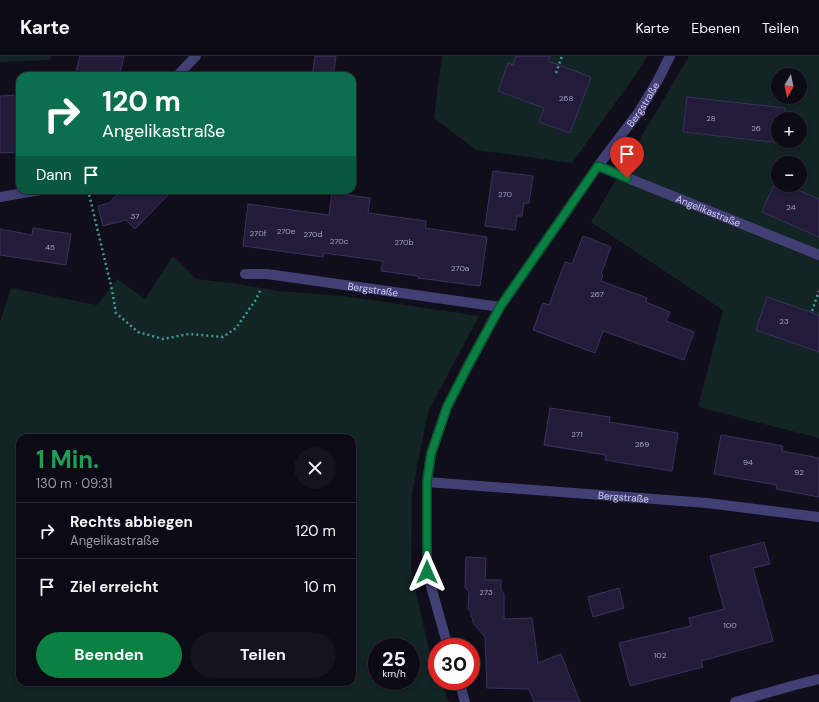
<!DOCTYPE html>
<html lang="de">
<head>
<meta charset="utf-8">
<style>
  body { margin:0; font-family:"DM Sans",sans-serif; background:#15131d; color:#f1f3f6; height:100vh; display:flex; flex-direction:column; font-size:15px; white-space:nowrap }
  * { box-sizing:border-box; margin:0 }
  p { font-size:13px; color:#9a9aa0 }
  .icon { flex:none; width:22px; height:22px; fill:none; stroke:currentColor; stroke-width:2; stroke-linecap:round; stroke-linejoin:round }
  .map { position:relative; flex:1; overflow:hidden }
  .side { position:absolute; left:16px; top:378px; width:340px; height:252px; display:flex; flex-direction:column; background:#0c0a14; border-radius:12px; box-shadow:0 2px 6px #0003,0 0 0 1px #2c2b34 }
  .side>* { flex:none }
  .banner { position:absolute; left:16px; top:16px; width:340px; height:122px; border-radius:12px; box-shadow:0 2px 6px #0003,0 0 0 1px #2c2b34; background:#0b6e4f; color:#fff; overflow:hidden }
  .needle { width:26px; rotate:189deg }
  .controls { position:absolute; left:771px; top:12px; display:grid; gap:8px }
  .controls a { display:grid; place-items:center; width:36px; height:36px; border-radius:50%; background:#0c0a14; box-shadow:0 2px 6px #0003,0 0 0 1px #2c2b34; font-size:20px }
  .speed { position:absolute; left:368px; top:582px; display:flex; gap:8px; font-size:20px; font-weight:700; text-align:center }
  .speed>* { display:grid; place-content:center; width:52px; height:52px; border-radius:50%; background:#0c0a14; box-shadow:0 2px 6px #0003,0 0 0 1px #2c2b34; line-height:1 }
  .speed small { font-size:10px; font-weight:400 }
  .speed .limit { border:6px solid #d22; background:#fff; color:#111 }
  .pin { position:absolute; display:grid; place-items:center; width:34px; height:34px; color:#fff; margin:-41px -17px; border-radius:50% 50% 50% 0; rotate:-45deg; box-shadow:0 0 4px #0007 }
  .pin .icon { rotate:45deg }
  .me { position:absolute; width:44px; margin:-22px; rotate:0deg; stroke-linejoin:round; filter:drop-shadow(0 0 3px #0008) }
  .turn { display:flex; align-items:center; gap:14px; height:84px; padding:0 20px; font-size:18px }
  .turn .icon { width:52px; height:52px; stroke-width:2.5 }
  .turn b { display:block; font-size:28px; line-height:34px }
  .then { display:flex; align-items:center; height:38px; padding:0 20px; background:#0003; gap:8px; font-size:15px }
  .round { display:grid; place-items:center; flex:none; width:42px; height:42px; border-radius:21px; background:#15131d }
  .summary { display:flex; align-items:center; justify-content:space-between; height:68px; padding:0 20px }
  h1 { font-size:24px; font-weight:700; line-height:30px; color:#1e9e55 }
  .cta { display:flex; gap:8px; margin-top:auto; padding:8px 20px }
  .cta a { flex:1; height:46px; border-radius:24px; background:#0b8043; color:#fff; font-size:16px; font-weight:700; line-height:46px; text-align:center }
  .cta a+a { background:#15131d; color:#f1f3f6 }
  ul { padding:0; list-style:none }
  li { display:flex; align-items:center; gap:12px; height:56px; padding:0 20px; border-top:1px solid #2c2b34 }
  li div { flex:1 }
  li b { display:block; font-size:15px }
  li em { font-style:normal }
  header { display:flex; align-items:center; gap:24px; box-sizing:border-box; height:56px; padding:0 20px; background:#0c0a14; border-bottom:1px solid #2c2b34 }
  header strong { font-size:19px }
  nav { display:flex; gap:22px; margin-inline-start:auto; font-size:14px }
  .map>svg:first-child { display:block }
</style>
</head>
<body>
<header>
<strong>Karte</strong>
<nav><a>Karte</a><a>Ebenen</a><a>Teilen</a></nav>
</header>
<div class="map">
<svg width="819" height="646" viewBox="0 0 819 646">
  <rect width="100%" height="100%" fill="#100e1b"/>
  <path fill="#122423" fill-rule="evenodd" d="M 0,0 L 51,0 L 50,4 L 0,6 Z
    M 442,0 L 647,0 L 639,14 L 572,107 L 476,94 L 434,62 Z
    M 689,0 L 819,0 L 819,382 L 698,351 L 723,254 L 591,166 ZM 778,19 L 800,19 L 800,41 L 778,41 ZM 778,63 L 800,63 L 800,85 L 778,85 ZM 778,107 L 800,107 L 800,129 L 778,129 Z
    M 173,200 L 196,223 L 233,227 L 277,235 L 344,240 L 479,260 L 428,356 L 412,437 L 411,514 L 431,603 L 437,617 L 437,625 L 440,625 L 449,646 L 0,646 L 0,266 L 11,232 L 97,249 L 117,223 L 145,243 ZM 20,382 L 352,382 L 352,626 L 20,626 ZM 377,591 L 411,591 L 411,625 L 377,625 Z"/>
  <path fill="#221c39" stroke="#3b3162" d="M 80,0 L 124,0 L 119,20 L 75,20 Z
    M 315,0 L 336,0 L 333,20 L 312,20 Z
    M 516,0 L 550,0 L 548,5 L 591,21 L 570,77 L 539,66 L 544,52 L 498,35 L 508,7 L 513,9 Z
    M 20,39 L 20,96 L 0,97 L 0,40 Z
    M 687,41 L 785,52 L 784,63 L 778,63 L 778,85 L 781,85 L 781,87 L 683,76 Z
    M 493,115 L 533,120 L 529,147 L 524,147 L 522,160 L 517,160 L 515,174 L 485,170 Z
    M 776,124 L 778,125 L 778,129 L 786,129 L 819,143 L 819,181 L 762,156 Z
    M 121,134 L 173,134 L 135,173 L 126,164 L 103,170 L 98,150 L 109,147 Z
    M 332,137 L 370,142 L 368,157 L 426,165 L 425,172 L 487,181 L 480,230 L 418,222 L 418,220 L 381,215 L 383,205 L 324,197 L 323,201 L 243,190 L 248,148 L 329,159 Z
    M 33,172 L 71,178 L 66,209 L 0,199 L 0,173 L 32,179 Z
    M 583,180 L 611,191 L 601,218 L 603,219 L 601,225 L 647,242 L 646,246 L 670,256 L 666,265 L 694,276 L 684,304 L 603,275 L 595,297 L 533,274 L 543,247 L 549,249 L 565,206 L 572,208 Z
    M 767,241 L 819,259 L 819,296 L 756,274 Z
    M 550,352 L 610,361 L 609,366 L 678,377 L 672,415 L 605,404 L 606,399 L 544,389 Z
    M 721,379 L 783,390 L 782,395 L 819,402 L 819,441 L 776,433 L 777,429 L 714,418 Z
    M 764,486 L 770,508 L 753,512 L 773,585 L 701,605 L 703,611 L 630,630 L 619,587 L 691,570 L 689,562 L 724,553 L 710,500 Z
    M 466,501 L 486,502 L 485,524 L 501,524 L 501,534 L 504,538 L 504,563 L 532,562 L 538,607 L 561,598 L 580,646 L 534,646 L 529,633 L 487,632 L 485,581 L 473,567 L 473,563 L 471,561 L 471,556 L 468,553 L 469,536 L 465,531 Z
    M 619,532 L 624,552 L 593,561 L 588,541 Z"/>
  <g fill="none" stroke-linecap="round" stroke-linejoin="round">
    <path stroke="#3c9e98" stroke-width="2.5" stroke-dasharray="2 3" stroke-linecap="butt" d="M 556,17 L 562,0
      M 88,134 L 112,234 L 116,257 L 138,276 L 163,283 L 189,278 L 223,281 L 236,272 L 255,245 L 260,235
      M 812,255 L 819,235"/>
    <g stroke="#413f74" stroke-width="10">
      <path d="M 177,20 L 196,0"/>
      <path id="s1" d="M 598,110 L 819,199"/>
      <path d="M 0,141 L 40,134"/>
      <path id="s2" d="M 245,218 L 267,218 L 500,251"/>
      <path id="s3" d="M 427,426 L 707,447 L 819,461"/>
      <path id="s4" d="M 448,591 L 427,516 L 427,426 L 431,398 L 447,351 L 469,308 L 500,251 L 598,110 L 638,57 L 658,24 L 670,0"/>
      <path d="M 459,625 L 465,646"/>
      <path d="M 735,646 L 795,629 L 819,623"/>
    </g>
  </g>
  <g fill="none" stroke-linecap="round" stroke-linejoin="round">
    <g stroke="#07532c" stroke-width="10">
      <path id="route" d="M 427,516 L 427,426 L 431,398 L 447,351 L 469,308 L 500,251 L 598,110 L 627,122"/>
    </g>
    <use href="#route" stroke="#0b8043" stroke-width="7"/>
  </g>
  <g text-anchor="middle" stroke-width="4" stroke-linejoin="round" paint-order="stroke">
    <g font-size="8" fill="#a7a2c8">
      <text x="566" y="45">268</text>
      <text x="711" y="65">28</text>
      <text x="756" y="75">26</text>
      <text x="505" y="141">270</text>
      <text x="791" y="154">24</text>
      <text x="135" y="163">37</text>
      <text x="286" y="178">270e</text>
      <text x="258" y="180">270f</text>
      <text x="313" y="181">270d</text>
      <text x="339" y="188">270c</text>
      <text x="404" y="189">270b</text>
      <text x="50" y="194">45</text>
      <text x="460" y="215">270a</text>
      <text x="597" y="241">267</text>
      <text x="784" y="268">23</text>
      <text x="577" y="381">271</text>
      <text x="642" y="391">269</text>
      <text x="748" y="409">94</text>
      <text x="799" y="419">92</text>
      <text x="486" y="539">273</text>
      <text x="730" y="572">100</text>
      <text x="660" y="602">102</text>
    </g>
    <g font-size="10" fill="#d3cef8" stroke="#100e1b">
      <text dy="4" stroke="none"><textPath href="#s4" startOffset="607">Bergstraße</textPath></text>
      <text dy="4" stroke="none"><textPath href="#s1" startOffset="119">Angelikastraße</textPath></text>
      <text dy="4" stroke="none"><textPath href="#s2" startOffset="129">Bergstraße</textPath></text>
      <text dy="4" stroke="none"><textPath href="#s3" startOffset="197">Bergstraße</textPath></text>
    </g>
  </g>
</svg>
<div class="controls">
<a><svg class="needle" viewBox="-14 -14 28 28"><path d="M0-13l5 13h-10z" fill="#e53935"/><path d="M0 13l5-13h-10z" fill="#9a9aa0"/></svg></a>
<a>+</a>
<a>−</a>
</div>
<div class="speed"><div>25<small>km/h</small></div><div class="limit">30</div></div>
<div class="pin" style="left:627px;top:122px;background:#d93025"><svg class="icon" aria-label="arrive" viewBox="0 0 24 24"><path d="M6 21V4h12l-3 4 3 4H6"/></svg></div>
<svg class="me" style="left:427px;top:516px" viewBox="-20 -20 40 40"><path d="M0-17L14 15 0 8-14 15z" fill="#0b8043" stroke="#fff" stroke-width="4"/></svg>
<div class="banner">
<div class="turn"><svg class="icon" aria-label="right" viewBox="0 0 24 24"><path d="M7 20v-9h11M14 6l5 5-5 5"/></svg><div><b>120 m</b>Angelikastraße</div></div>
<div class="then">Dann<svg class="icon" aria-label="arrive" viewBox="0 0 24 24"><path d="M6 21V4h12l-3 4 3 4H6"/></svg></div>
</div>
<section class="side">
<div class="summary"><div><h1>1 Min.</h1><p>130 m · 09:31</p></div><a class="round"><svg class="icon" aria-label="close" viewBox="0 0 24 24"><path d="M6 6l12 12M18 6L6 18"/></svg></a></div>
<ul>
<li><svg class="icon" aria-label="right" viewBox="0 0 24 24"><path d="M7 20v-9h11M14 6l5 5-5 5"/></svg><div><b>Rechts abbiegen</b><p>Angelikastraße</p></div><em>120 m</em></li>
<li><svg class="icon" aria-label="arrive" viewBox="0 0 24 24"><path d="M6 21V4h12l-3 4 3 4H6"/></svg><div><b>Ziel erreicht</b></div><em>10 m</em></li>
</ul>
<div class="cta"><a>Beenden</a><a>Teilen</a></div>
</section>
</div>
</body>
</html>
